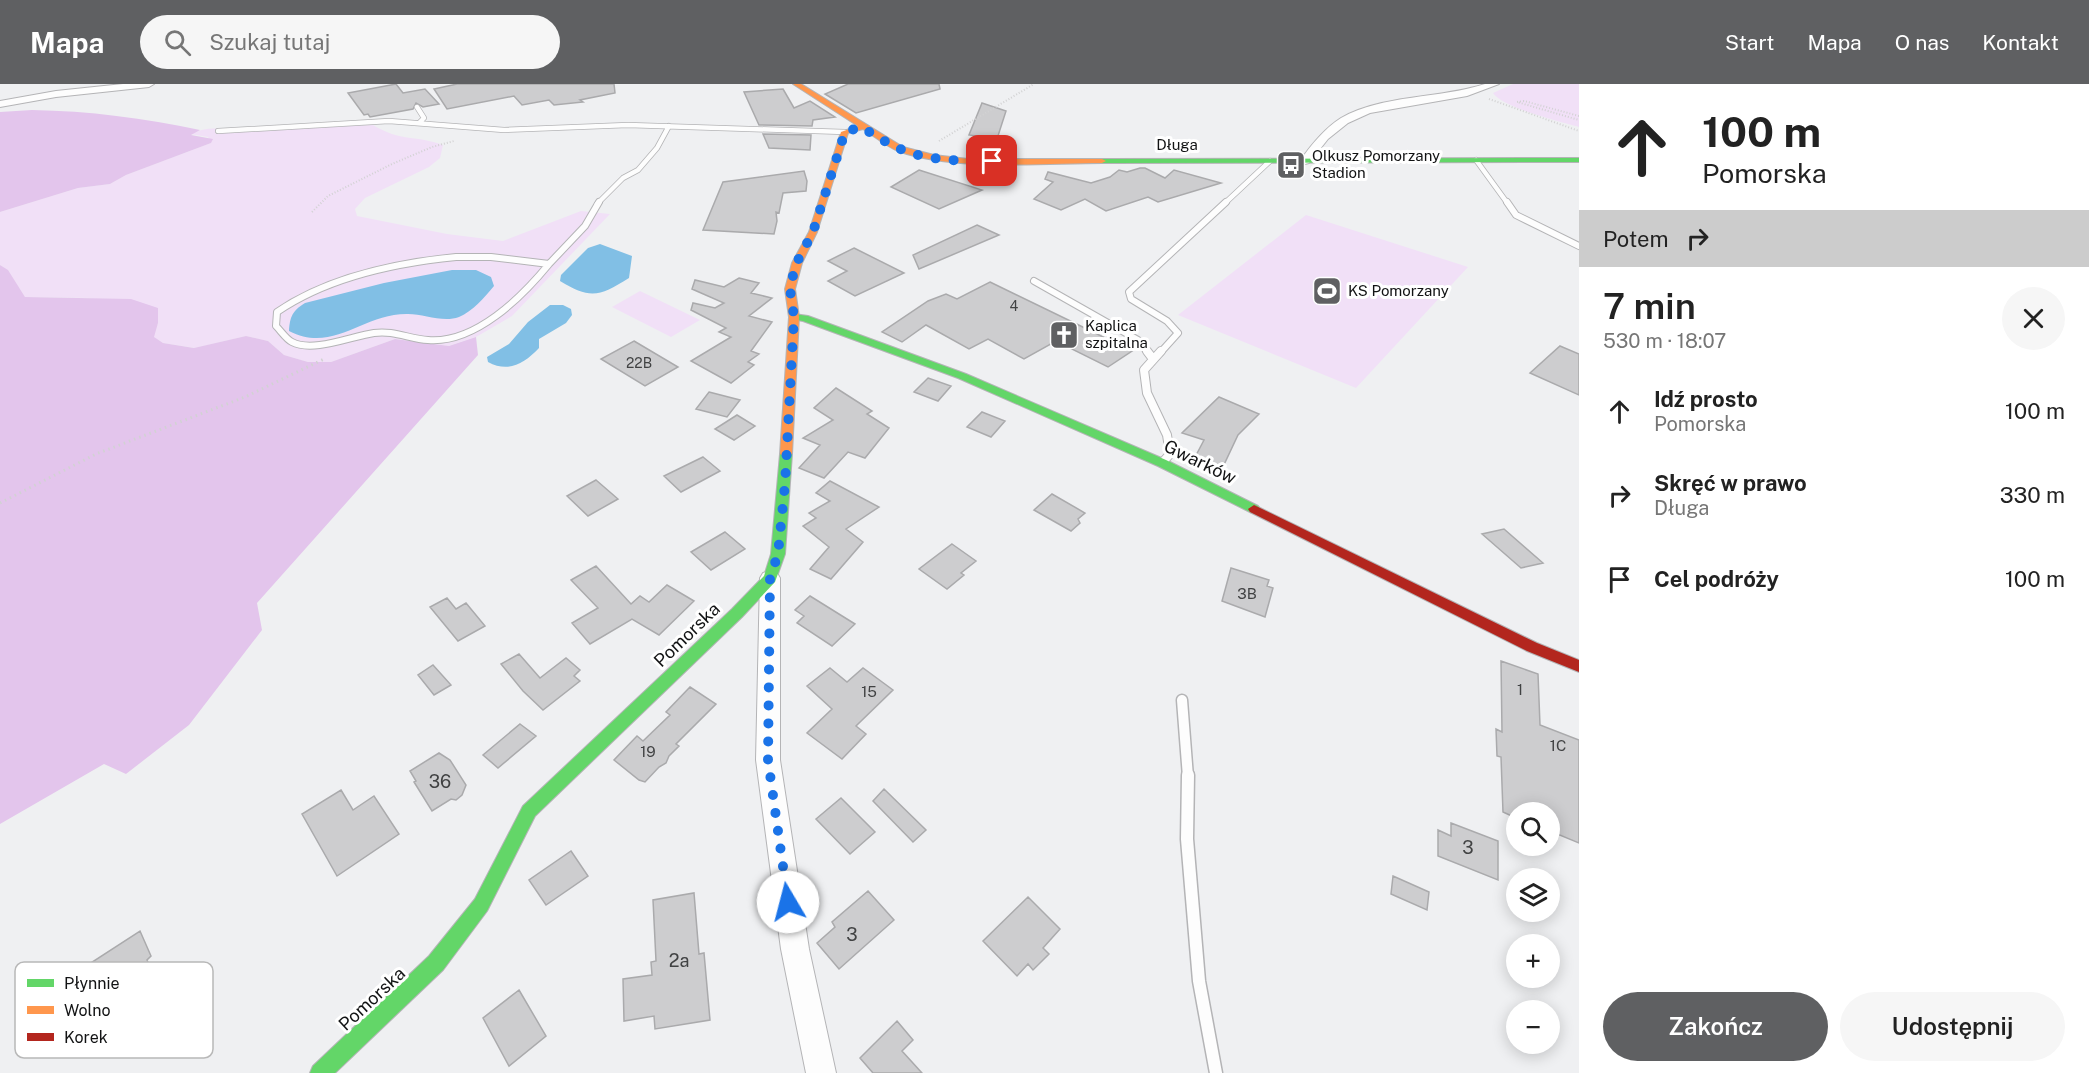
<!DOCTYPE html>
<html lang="pl">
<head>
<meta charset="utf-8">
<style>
  body { margin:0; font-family:"Public Sans",sans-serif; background:#f6f6f6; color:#222; height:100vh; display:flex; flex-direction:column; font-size:22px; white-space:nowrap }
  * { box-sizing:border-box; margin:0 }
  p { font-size:20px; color:#767676 }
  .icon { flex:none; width:33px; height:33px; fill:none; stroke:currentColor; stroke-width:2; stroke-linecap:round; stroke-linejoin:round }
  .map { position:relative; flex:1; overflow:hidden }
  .sheet { display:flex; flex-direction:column; background:#fff; width:510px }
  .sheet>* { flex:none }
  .guide { background:#fff; color:#222; overflow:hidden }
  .controls { position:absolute; left:1506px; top:718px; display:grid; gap:12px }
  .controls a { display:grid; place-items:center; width:54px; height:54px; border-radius:50%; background:#fff; box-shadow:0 3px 15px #0003; font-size:30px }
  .pin { position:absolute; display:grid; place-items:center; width:51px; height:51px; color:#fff; margin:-26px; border-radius:12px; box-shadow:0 3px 9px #0006 }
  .me { position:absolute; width:66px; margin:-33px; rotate:352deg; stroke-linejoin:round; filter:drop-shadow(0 0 4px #0008) }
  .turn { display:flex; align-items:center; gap:21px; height:126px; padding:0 24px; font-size:27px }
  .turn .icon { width:78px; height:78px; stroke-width:2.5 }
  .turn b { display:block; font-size:42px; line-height:51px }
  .then { display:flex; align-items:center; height:57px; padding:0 24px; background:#0003; gap:12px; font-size:22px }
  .round { display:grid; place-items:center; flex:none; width:63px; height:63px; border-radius:32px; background:#f6f6f6 }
  .headline { display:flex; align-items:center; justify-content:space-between; height:102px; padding:0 24px }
  h1 { font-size:36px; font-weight:600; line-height:45px }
  .cta { display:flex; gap:12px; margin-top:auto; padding:12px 24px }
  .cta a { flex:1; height:69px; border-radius:36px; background:#5f6062; color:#fff; font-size:24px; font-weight:600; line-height:69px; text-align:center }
  .cta a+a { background:#f6f6f6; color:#222 }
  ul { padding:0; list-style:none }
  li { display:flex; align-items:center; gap:18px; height:84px; padding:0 24px }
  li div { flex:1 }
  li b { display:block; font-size:22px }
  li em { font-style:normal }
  header { display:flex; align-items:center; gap:36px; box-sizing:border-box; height:84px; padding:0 30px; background:#5f6062; color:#fff }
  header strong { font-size:28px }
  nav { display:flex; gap:33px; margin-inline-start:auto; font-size:21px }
  .search { width:420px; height:54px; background:#f6f6f6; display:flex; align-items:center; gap:15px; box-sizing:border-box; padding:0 21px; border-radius:33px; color:#767676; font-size:22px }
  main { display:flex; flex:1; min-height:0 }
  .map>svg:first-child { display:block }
</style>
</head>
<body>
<header>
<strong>Mapa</strong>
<div class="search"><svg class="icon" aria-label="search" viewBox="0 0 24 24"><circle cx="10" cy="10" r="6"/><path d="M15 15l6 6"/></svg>Szukaj tutaj</div>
<nav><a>Start</a><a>Mapa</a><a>O nas</a><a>Kontakt</a></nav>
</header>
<main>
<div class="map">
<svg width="1579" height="989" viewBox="0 0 1579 989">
  <rect width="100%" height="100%" fill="#eff0f2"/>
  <path fill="#f1e0f7" d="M 1513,0 L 1579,0 L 1579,43 C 1561,38 1503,24 1493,9 Z
    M 373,41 C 401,58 416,51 443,61 L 440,74 L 429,83 L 365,114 L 355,125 L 357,132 L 447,150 L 503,157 L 581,127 L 610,130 L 512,232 L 476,253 L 449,262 L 395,255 L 331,278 L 308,278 L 284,271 L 268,257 L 246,252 L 195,264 L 163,259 L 153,253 L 158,239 L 90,214 L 25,213 L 8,187 L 0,181 L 0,128 L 78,104 L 110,100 L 126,91 L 211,59 L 208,53 L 190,50 C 205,44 216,43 232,47 Z
    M 1306,131 L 1468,183 L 1356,304 L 1178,231 Z
    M 640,207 L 700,236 L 671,253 L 612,223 Z"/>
  <path fill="#e3c5ec" d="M 32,26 C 89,27 144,34 200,46 L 191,51 L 213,55 L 211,59 L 126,91 L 110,100 L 78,104 L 0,128 L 0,28 Z
    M 0,181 L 8,186 L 25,213 L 131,215 L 158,224 L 158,239 L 154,253 L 163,259 L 194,264 L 246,252 L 268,257 L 284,271 L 308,278 L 331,278 L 395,255 L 449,262 L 476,253 L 478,271 L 257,519 L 262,546 L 189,641 L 126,690 L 104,680 L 0,740 Z"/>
  <path fill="#81bfe5" d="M 600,160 L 632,172 L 629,194 C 600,212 591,216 560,197 L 561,191 L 588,164 Z
    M 452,186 L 476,186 L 491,193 L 494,202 C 484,214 473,227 459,233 C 443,239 424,230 408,230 C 363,229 334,270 289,247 C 290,233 292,227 305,219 L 384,199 Z
    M 550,221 L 563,221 L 571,225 L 572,231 L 566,239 L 539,255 L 539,264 C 524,280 508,289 488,278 L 487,273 L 509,260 L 528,238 Z"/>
  <path fill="#cdcdcf" stroke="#aaaaac" stroke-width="1.5" d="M 396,0 L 403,9 L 425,5 L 439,20 L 423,23 L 416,19 L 413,25 L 370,33 L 368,30 L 364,31 L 348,9 Z
    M 457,0 L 614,0 L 615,9 L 580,16 L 583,18 L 554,21 L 549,16 L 522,21 L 514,12 L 447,25 L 434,5 Z
    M 848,0 L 939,0 L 940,5 L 856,29 L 825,10 Z
    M 783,5 L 794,24 L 810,17 L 835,33 L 813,36 L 812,42 L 759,41 L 744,8 Z
    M 982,19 L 1006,27 L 997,55 L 969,51 Z
    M 763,50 L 811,51 L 810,66 L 769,64 Z
    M 1140,84 L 1145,84 L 1165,94 L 1174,86 L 1221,99 L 1158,118 L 1148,113 L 1106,127 L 1085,115 L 1061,126 L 1034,115 L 1053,98 L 1045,95 L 1048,88 L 1091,99 L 1110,93 L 1119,86 L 1127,88 Z
    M 919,86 L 982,106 L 939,125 L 891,103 Z
    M 804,87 L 807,97 L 806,107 L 783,109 L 779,129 L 776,128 L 777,137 L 774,150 L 703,146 L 723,98 Z
    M 977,141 L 999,151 L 919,185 L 913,171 Z
    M 854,164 L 904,189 L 855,212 L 828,197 L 847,187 L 828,177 Z
    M 739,194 L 759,199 L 751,209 L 772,214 L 749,232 L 772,238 L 751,267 L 759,270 L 748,278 L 754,281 L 731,299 L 691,277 L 731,253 L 719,248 L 726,244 L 691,226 L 693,219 L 715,224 L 724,219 L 692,205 L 695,196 L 724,203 Z
    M 990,198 L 1091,247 L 1132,267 L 1108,283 L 1056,257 L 1024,275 L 988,255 L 969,265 L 926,241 L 902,258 L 882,248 L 928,217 L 946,210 L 957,215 Z
    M 634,257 L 678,283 L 645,302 L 601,275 Z
    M 1560,262 L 1579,270 L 1579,311 L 1530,289 Z
    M 928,294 L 951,302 L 938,317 L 914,308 Z
    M 836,304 L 872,327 L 867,330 L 889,344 L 865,374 L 848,368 L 824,394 L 799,384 L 820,361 L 803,354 L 833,336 L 814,324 Z
    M 709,308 L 740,316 L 727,333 L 696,325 Z
    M 1219,313 L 1259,330 L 1238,351 L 1221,387 L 1193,377 L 1204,356 L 1182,349 Z
    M 982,328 L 1005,337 L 991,353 L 967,343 Z
    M 737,331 L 755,342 L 734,356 L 715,345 Z
    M 703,373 L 720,387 L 681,408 L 664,392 Z
    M 596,396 L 618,415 L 588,432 L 567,412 Z
    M 830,397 L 879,423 L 846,445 L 863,458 L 831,495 L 810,485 L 829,463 L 803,442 L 816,434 L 809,429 L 830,417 L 816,409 Z
    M 1052,410 L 1085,429 L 1078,435 L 1080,439 L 1071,447 L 1034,426 Z
    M 1504,445 L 1543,479 L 1521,484 L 1482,450 Z
    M 725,448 L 745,465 L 711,486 L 691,468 Z
    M 952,460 L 976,477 L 961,489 L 964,491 L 947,505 L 919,485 Z
    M 596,482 L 631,520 L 640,512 L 649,518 L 667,501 L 694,517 L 659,551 L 632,535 L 590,560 L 572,539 L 598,524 L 571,496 Z
    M 1231,484 L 1269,496 L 1267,502 L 1273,504 L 1265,533 L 1222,517 Z
    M 810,512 L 855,540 L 832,562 L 797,539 L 804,532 L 795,526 Z
    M 447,514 L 456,525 L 466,519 L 485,542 L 458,557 L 430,523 Z
    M 519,570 L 540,594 L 566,574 L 580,586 L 574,592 L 580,597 L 543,626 L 523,607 L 501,580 Z
    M 1501,577 L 1538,590 L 1540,641 L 1579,656 L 1579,759 L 1550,747 L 1550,729 L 1516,729 L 1516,734 L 1503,728 L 1501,673 L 1497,672 L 1496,645 L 1502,648 Z
    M 433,581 L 451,601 L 434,611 L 418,591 Z
    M 830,584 L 847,598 L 863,584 L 893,606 L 856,642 L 866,650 L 842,675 L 807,649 L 832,625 L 807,602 Z
    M 690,603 L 716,620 L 676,660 L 679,662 L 669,672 L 666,679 L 659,683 L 645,698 L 639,696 L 614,676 L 637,652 L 643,657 L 670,631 L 666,628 Z
    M 520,640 L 536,652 L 498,684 L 483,671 Z
    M 439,669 L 450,676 L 466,701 L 462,711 L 456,716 L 451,715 L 432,727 L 414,698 L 416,697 L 410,687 Z
    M 884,705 L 926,746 L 913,758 L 873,717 Z
    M 341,706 L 353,726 L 374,712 L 399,750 L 337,792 L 302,730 Z
    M 841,714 L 875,748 L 850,770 L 816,735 Z
    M 1451,739 L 1498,757 L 1498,796 L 1438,772 L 1438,746 L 1451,752 Z
    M 571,767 L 588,792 L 546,821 L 529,796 Z
    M 1393,792 L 1429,808 L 1427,826 L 1391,810 Z
    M 868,807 L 894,836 L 839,885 L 817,859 L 835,843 L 832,838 Z
    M 694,809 L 699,870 L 704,869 L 710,936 L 655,945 L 654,932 L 624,937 L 623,895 L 652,891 L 651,878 L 656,877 L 653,816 Z
    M 1028,813 L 1060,845 L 1043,864 L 1049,870 L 1033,886 L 1028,880 L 1017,892 L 983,857 Z
    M 140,847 L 151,872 L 147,876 L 163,912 L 140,928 L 136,936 L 126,943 L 115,944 L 110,930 L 70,957 L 84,929 L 80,918 L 96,907 L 86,882 Z
    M 519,906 L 546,952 L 509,982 L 483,934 Z
    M 897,937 L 913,956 L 902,967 L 922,989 L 873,989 L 860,974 Z"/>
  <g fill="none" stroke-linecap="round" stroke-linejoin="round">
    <g stroke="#b4b4b6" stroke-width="6">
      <path id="lane-far4" d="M 417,23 L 424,34 L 419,39
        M 218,47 L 389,37 L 504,46 L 628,41 L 845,48
        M 1476,76 L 1508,120
        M 597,120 L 623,94 L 638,86 L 657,64 L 669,42
        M 1224,120 L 1270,77"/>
    </g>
    <g stroke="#b4b4b6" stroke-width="8">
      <path id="lane-far3" d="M 1507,118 L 1516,131 L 1579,162
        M 456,173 L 491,173 L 549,180 C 522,213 475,260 428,256 C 410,255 393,246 374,249 C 352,252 313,269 292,258 C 286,255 281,247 276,242 L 277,228 C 328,193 395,179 456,173 Z
        M 549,180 L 585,142 L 599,118
        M 1034,197 L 1138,256 L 1148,269
        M 1160,269 L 1178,249 L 1167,237 L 1131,215 L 1129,208 L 1226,118"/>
    </g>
    <g stroke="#b4b4b6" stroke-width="10">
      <path id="lane-far2" d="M 1147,267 L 1153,275
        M 1161,267 L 1144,286 L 1147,309 L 1167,351 L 1170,370 L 1162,379"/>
    </g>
    <g stroke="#b4b4b6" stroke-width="13">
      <path id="lane-far1" d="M 1182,616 L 1188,693"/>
    </g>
    <g stroke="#b4b4b6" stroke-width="15">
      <path id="lane" d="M 1188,691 L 1187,755 L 1199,897 L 1216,989"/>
    </g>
    <g stroke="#b4b4b6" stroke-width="2">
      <path id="street" d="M 123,0 L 154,0 L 149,3 L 56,13 L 0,23 L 0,17 L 56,7 Z
        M 1485,0 L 1499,0 L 1467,12 L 1370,29 L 1348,39 L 1328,55 L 1309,79 L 1305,80 L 1300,77 C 1311,61 1324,45 1341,34 C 1384,10 1439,15 1485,0 Z
        M 770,487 L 777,489 L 780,494 L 780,676 L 809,865 L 836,989 L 806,989 L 781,865 L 756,676 L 760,494 L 763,489 Z"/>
    </g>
    <g stroke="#b4b4b6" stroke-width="2">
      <path id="fast" d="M 1579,74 L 1579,78 L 1102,79 L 1098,77 L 1102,75 Z
        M 794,230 L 808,232 L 966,290 L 1166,376 L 1258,422 L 1260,425 L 1254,429 L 1250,428 L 1158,382 L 958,294 L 803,237 L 791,235 L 789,233 Z
        M 786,366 L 792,370 L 785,470 L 775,498 L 742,533 L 535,732 L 487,827 L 443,886 L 335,989 L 310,989 L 313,982 L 429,872 L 475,815 L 523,722 L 732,525 L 764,492 L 771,470 L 780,370 Z"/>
    </g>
    <g stroke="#b4b4b6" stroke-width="2">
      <path id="slow" d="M 793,0 L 801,0 L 903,63 L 934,71 L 968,75 L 1102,75 L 1106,77 L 1102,79 C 1044,79 952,87 898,67 C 886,62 874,52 863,45 L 848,49 L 817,148 L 802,179 L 795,205 L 799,233 L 792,370 L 786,374 L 780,370 L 789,233 L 785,205 L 792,179 L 809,148 L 841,48 L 858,42 Z"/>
    </g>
    <g stroke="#b4b4b6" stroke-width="2">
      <path id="jam" d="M 1254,421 L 1537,559 L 1579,576 L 1579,588 L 1527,567 L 1250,428 L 1248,425 Z"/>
    </g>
    <path stroke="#d2d2d3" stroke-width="2" stroke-dasharray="1 2" stroke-linecap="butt" d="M 1489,15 L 1579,47
      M 1579,32 L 1524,17 L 1517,18 L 1579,36
      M 939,57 L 1034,0
      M 312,128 L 328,112 L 392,80 L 432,63 L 454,57"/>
    <path stroke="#d2d2d3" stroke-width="3" stroke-dasharray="1.5 4" stroke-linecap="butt" d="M 0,419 L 96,370 L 245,313 L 324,275"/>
    <use href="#lane-far4" stroke="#fdfdfd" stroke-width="4.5"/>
    <use href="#lane-far3" stroke="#fdfdfd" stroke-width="6"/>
    <use href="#lane-far2" stroke="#fdfdfd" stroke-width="8"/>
    <use href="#lane-far1" stroke="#fdfdfd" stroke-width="10"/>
    <use href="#lane" stroke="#fdfdfd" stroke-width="12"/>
    <use href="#street" fill="#fdfdfd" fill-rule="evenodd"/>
    <use href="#fast" fill="#63d668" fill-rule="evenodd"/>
    <use href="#slow" fill="#ff974d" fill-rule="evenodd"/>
    <use href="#jam" fill="#b3261e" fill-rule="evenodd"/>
  </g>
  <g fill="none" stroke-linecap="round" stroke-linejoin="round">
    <path stroke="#1a73e8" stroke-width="10" stroke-dasharray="0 18" d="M 788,818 L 768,676 L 770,494 L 778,470 L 785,400 L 794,233 L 790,205 L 792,195 L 797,178 L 813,148 L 845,48 L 861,43 C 873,50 885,58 898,64 C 926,77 962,77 992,77"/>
  </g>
  <defs>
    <g id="bus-square" transform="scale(1.5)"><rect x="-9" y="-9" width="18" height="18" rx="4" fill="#5f6062" stroke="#fff"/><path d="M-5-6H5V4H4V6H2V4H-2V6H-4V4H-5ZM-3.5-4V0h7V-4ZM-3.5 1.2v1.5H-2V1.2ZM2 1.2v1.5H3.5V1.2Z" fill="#fff"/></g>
    <g id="stadium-square" transform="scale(1.5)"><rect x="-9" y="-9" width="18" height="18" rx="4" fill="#5f6062" stroke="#fff"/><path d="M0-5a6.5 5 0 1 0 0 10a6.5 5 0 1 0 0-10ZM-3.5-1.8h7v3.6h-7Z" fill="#fff"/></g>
    <g id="church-square" transform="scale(1.5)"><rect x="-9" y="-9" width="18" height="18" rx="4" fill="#5f6062" stroke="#fff"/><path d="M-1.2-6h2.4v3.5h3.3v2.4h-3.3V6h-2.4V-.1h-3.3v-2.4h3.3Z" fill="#fff"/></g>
  </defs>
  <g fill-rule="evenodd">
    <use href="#bus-square" x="1291" y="81"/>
    <use href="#stadium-square" x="1327" y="207"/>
    <use href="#church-square" x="1064" y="251"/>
  </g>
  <g text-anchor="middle" stroke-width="6" stroke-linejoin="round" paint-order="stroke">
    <g font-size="14" fill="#414243">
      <text x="1014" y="227">4</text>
      <text x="639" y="284">22B</text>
    </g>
    <g font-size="15" fill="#121314" stroke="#fff">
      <text x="1177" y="66">Długa</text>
    </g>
    <g font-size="15" fill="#121314" stroke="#fff" text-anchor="start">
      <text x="1312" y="77">Olkusz Pomorzany<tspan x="1312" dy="17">Stadion</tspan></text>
      <text x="1348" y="212">KS Pomorzany</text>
      <text x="1085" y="247">Kaplica<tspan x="1085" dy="17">szpitalna</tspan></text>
    </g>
    <g font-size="15" fill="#414243">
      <text x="1247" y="515">3B</text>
      <text x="1520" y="611">1</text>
      <text x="869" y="613">15</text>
      <text x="1558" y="667">1C</text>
      <text x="648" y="673">19</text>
    </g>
    <g font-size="18" fill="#121314" stroke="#fff">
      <text transform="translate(1200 378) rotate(26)" y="6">Gwarków</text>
      <text transform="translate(687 551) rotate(-44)" y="6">Pomorska</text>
      <text transform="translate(372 915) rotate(-43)" y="6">Pomorska</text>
    </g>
    <g font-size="18" fill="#414243">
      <text x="440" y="704">36</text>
      <text x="1468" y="770">3</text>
      <text x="852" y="857">3</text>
      <text x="679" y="883">2a</text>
    </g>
  </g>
  <rect x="15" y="878" width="198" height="96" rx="9" fill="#fff" stroke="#b8b8b8" stroke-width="1.5"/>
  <rect x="27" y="895" width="27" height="8" fill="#63d668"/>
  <rect x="27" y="922" width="27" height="8" fill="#ff974d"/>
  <rect x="27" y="949" width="27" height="8" fill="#b3261e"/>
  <g font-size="16" fill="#121314">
    <text x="64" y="905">Płynnie</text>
    <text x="64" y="932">Wolno</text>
    <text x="64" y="959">Korek</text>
  </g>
</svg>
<div class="controls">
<a><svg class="icon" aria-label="search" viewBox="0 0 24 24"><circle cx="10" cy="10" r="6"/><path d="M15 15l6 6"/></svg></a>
<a><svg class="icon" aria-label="layers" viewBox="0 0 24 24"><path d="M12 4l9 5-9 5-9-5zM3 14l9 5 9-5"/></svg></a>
<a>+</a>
<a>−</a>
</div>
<div class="pin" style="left:992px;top:77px;background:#d93025"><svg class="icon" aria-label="arrive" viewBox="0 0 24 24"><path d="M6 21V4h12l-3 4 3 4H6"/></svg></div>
<svg class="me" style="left:788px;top:818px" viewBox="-20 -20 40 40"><circle r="19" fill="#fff"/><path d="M0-13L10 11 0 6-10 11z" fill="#1a73e8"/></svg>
</div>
<section class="sheet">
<div class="guide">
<div class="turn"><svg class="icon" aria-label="ahead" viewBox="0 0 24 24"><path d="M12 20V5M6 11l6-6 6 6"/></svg><div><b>100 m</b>Pomorska</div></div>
<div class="then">Potem<svg class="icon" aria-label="right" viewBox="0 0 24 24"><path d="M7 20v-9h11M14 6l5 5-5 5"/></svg></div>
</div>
<div class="headline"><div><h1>7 min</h1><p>530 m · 18:07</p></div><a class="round"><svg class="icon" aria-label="close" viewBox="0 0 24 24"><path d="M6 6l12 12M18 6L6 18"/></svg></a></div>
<ul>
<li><svg class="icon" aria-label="ahead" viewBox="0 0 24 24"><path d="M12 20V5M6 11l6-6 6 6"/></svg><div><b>Idź prosto</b><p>Pomorska</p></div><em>100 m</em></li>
<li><svg class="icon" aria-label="right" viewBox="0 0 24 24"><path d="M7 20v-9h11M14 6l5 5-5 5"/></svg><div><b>Skręć w prawo</b><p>Długa</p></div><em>330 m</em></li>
<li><svg class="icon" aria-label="arrive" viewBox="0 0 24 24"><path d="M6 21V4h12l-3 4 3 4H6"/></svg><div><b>Cel podróży</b></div><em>100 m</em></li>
</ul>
<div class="cta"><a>Zakończ</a><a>Udostępnij</a></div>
</section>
</main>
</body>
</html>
